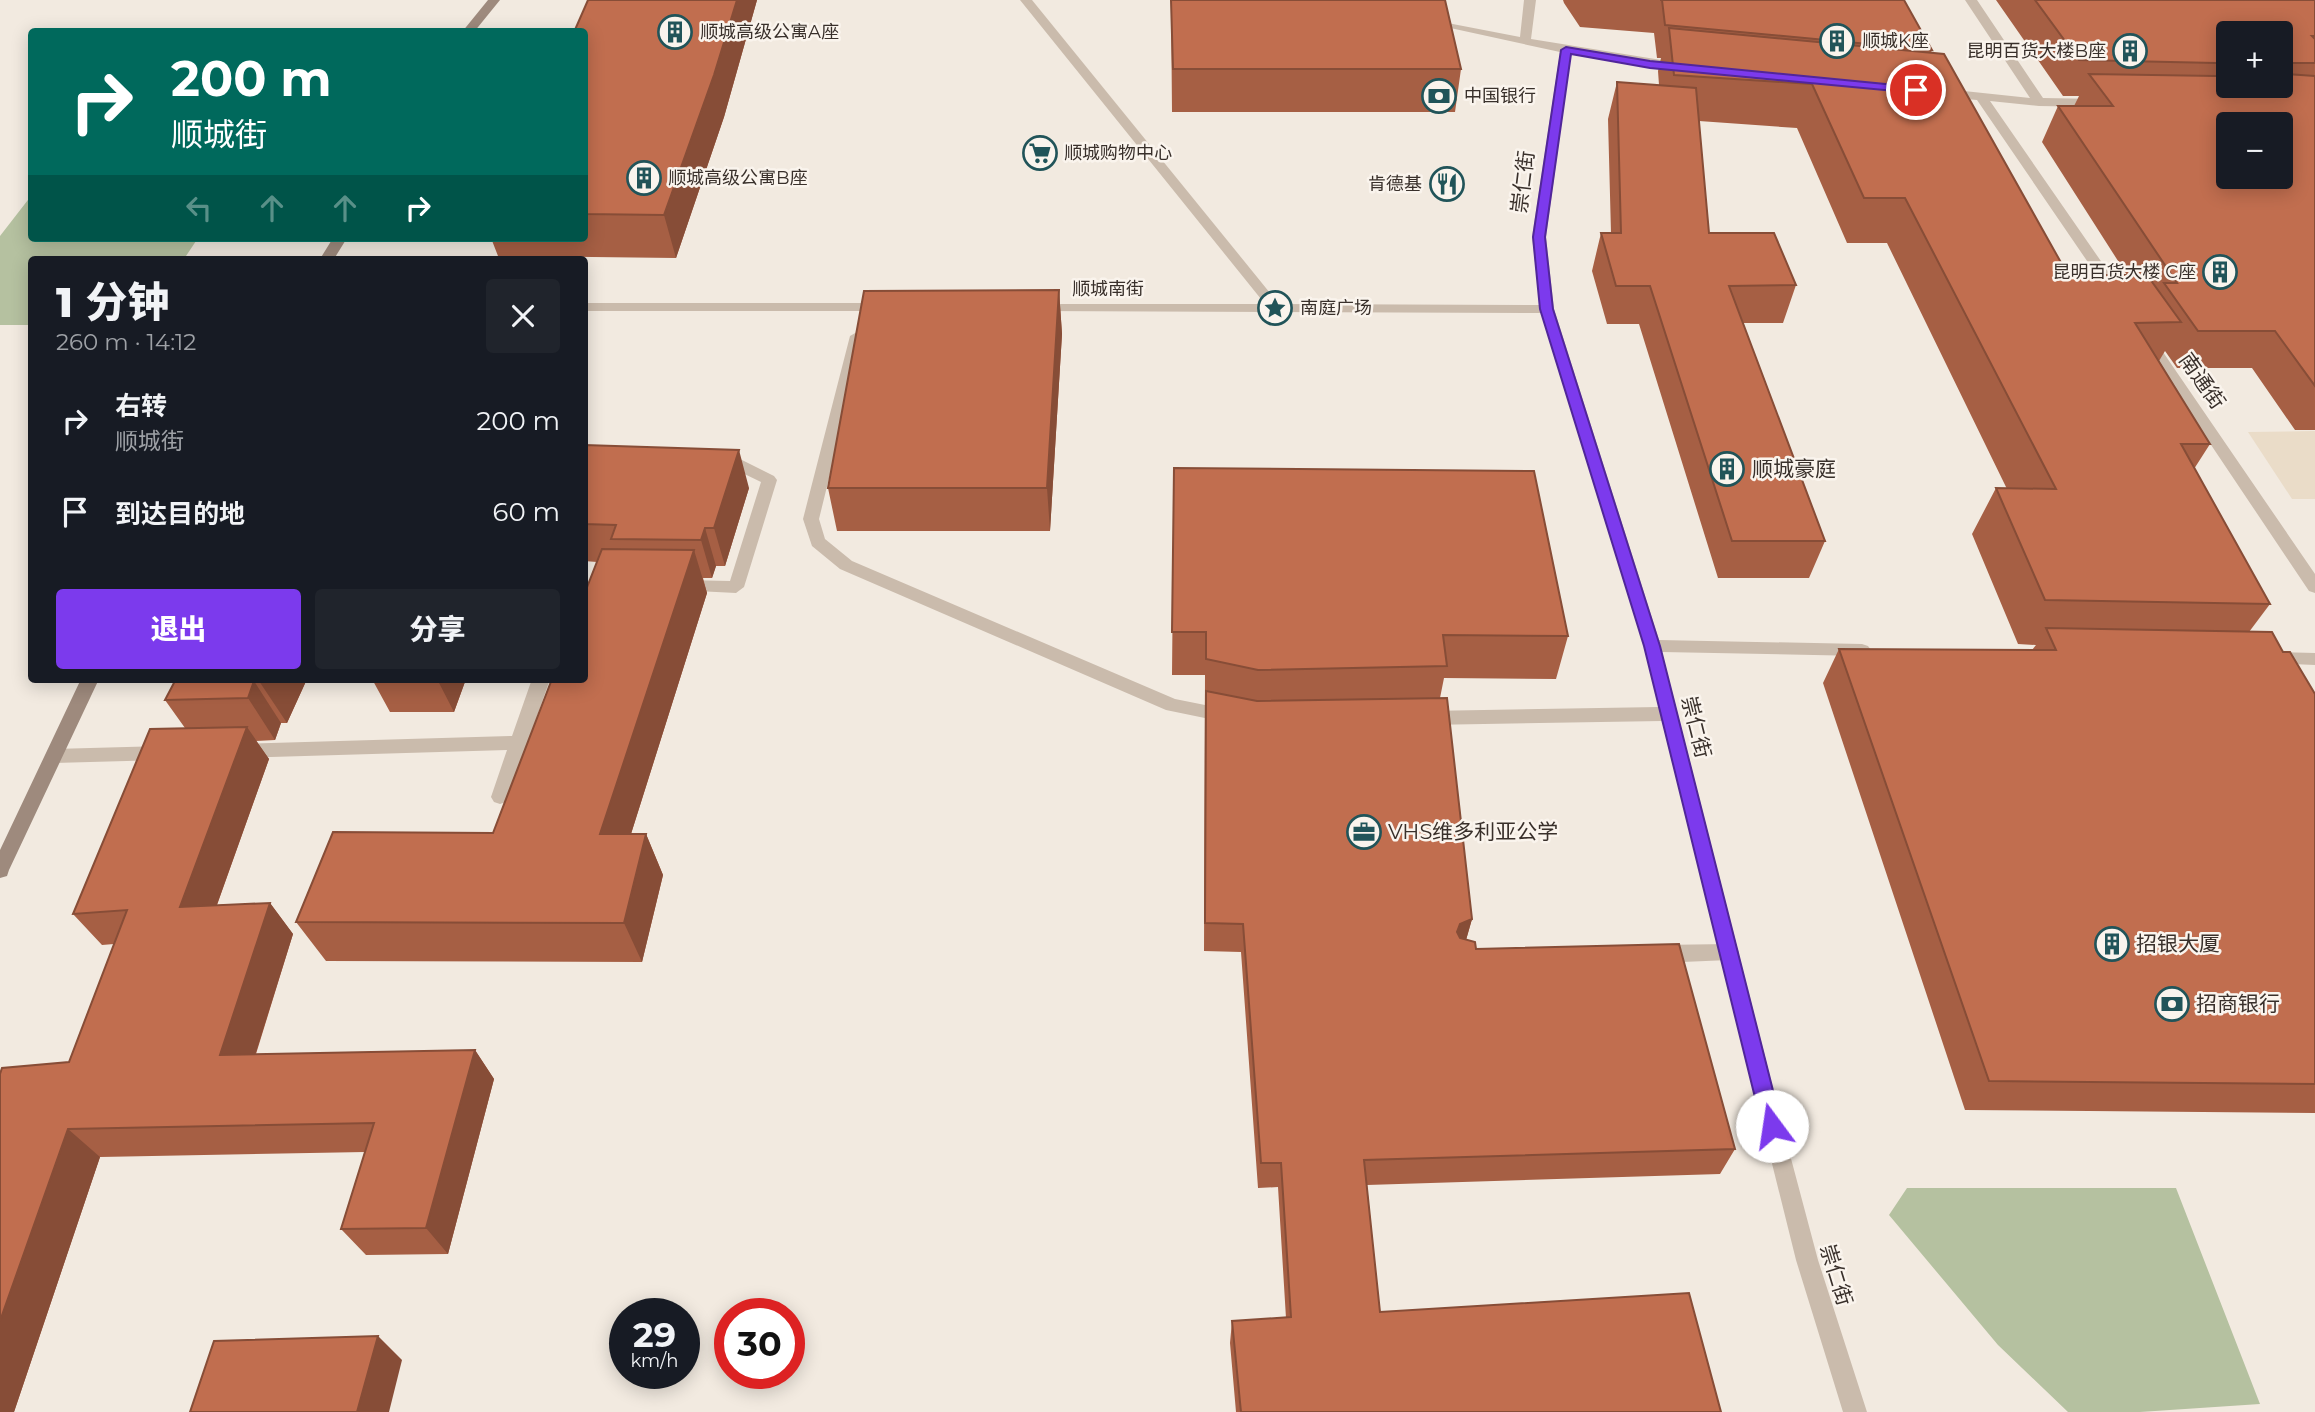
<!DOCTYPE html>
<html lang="zh">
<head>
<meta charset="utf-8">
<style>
  body { margin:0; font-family:Montserrat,"Noto Sans SC",sans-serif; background:#20242c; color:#f1f3f6; height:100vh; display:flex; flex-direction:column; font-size:26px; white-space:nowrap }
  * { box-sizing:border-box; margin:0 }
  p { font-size:23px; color:#9ea1a6 }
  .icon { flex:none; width:38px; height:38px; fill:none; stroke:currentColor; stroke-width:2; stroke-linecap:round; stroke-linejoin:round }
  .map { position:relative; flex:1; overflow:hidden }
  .panel { position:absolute; left:28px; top:256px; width:560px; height:427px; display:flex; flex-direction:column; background:#171b24; border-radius:7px; box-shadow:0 4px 18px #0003 }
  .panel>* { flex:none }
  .banner { position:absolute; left:28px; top:28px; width:560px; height:214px; border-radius:7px; box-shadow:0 4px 18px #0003; background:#00695c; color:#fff; overflow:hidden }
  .tools { position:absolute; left:2216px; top:21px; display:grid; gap:14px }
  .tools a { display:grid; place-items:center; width:77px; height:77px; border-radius:7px; background:#171b24; box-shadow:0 4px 18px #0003; font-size:35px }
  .speed { position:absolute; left:609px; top:1298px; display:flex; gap:14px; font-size:35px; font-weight:700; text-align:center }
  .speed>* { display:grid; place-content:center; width:91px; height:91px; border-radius:50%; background:#171b24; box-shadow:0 4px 18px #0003; line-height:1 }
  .speed small { font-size:18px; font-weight:400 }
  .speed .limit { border:10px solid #d22; background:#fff; color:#111 }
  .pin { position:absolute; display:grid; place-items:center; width:60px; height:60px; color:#fff; margin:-30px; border:4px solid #fff; border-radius:50%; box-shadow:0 2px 7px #0007 }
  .me { position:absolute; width:77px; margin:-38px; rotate:346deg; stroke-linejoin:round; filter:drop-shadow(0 0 5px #0008) }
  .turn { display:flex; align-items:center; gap:24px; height:147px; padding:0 28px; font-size:32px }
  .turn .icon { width:91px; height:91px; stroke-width:2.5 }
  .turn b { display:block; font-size:49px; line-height:60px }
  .lanes { display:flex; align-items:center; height:66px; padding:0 28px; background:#0003; justify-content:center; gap:35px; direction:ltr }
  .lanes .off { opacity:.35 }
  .round { display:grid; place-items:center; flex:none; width:74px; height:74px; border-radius:7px; background:#20242c }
  .summary { display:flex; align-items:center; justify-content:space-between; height:119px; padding:0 28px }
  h1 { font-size:42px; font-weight:800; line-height:52px }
  .cta { display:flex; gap:14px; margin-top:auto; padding:14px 28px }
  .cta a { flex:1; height:80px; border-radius:7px; background:#7c3aed; color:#fff; font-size:28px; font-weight:800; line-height:80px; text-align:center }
  .cta a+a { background:#20242c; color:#f1f3f6 }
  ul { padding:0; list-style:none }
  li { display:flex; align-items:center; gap:21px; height:91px; padding:0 28px }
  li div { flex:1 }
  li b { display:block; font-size:26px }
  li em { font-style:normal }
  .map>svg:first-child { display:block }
</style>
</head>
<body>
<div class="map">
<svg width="2315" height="1412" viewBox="0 0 2315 1412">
  <rect width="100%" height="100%" fill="#f2eae0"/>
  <path fill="#b5c1a0" d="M 31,196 L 32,238 L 198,238 L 184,259 L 32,259 L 31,325 L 0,325 L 0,236 Z
    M 1907,1188 L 2176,1188 L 2260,1404 L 2140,1412 L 2068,1412 L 1998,1345 L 1889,1215 Z"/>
  <path fill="#eadcc8" d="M 2315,431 L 2315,499 L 2292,499 L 2248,432 Z"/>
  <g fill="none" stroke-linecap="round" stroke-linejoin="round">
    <path fill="#cabbac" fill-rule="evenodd" d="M 721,456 L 738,458 L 774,476 L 777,480 L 744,587 L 736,593 L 677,590 L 675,586 L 677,582 L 683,580 L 730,581 L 761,482 L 730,467 L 716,465 L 713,461 Z
      M 532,679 L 550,679 L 509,797 L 506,802 L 500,804 L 494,802 L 491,797 L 507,750 L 239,758 L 233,756 L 230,751 L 233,746 L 239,744 L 512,736 Z
      M 163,746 L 169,748 L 172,753 L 169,758 L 163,760 L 54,763 L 48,761 L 45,756 L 48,751 L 54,749 Z
      M 1729,944 L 1736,946 L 1739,952 L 1736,958 L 1729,960 L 1659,963 L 1652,960 L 1649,954 L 1652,948 L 1659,945 Z"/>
    <path fill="#cabbac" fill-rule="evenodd" d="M 1020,0 L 1032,0 L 1279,304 L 1540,305 L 1532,237 L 1560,52 L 1432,24 L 1432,20 L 1520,37 L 1524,0 L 1536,0 L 1531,39 L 1680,63 L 1686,67 L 1680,71 L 1571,54 L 1546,237 L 1554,309 L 1659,640 L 1862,644 L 1868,646 L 1871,650 L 1868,654 L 1862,656 L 1662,652 L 1789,1151 L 1818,1260 L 1867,1412 L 1843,1412 L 1796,1260 L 1662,721 L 1427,725 L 1421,723 L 1418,718 L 1421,713 L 1427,711 L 1659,707 L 1644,646 L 1541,313 L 1034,311 L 1032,308 L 1039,304 L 1265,304 Z
      M 1965,0 L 1977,0 L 2043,98 L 2099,99 L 2105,103 L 2099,107 L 2039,106 L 1990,101 L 2123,293 L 2121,296 L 2111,296 L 1977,100 L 1945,97 L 1939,93 L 1945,89 L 2030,98 Z
      M 584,303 L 885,303 L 892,307 L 885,311 L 584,311 Z
      M 857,332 L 864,336 L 819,519 L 825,539 L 852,561 L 1175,699 L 1235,711 L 1238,716 L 1235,721 L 1229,723 L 1166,710 L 840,569 L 812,546 L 803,519 L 850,336 Z
      M 2147,335 L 2152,336 L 2315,574 L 2315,593 L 2309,591 L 2140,339 Z
      M 2272,652 L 2315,653 L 2315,665 L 2266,663 L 2263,658 L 2266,653 Z"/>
    <path fill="#9e8a7d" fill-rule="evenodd" d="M 488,0 L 500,0 L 474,32 L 462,32 Z
      M 333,238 L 347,238 L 334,259 L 320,259 Z
      M 81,679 L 99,679 L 9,870 L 7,876 L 0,878 L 0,850 Z"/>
  </g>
  <path fill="#a65f44" d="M 588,0 L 757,0 L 724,117 L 676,258 L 498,256 L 491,238 L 584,238 L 584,32 Z
    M 1171,0 L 1461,69 L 1455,112 L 1172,112 Z
    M 1563,0 L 1904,0 L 1932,50 L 1931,53 L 2068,275 L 2127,275 L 2042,142 L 2058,106 L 2074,106 L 2079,96 L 2063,96 L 1996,0 L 2315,0 L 2315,430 L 2295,430 L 2252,368 L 2177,368 L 2165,351 L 2159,361 L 2210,444 L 2194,469 L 2270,604 L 2249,632 L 2283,652 L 2315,694 L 2315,1113 L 1965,1110 L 1823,683 L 1839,649 L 2032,650 L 2036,645 L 2018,644 L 1972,534 L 1996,488 L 2007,489 L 1887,243 L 1847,243 L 1797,128 L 1699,121 L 1709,233 L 1796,285 L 1783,323 L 1743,323 L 1825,541 L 1809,578 L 1718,578 L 1639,324 L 1607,324 L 1592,271 L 1601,233 L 1611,233 L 1608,119 L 1617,82 L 1659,85 L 1658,71 L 1661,58 L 1657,58 L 1654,33 L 1580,27 L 1564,3 Z
    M 1059,290 L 1062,334 L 1050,531 L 837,531 L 828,488 Z
    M 584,445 L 749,488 L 725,566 L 716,566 L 712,578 L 703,578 L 707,593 L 631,834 L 646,834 L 663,875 L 642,962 L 326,961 L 296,922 L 493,833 L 597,562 L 584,561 Z
    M 1174,468 L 1568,636 L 1556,679 L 1444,678 L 1440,698 L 1472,919 L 1466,940 L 1476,949 L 1735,1149 L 1720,1174 L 1367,1185 L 1380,1312 L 1721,1412 L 1236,1412 L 1230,1343 L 1232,1321 L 1286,1318 L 1278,1187 L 1258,1188 L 1241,952 L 1204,951 L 1205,675 L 1172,675 Z
    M 176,679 L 307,679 L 287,723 L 281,723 L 275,740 L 256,741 L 269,759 L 217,905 L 270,903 L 293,934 L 256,1054 L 475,1050 L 494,1079 L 448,1254 L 366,1255 L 341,1229 L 365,1152 L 100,1157 L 14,1412 L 0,1412 L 69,1062 L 114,944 L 102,945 L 73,914 L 185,728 L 165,700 Z
    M 372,679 L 466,679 L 454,712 L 390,712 Z"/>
  <path fill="#874d37" d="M 737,0 L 757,0 L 724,117 L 676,258 L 664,215 Z
    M 1059,290 L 1062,334 L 1050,531 L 1047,488 Z
    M 739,450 L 749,488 L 725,566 L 714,528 Z
    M 705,528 L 716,566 L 712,578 L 701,540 Z
    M 694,550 L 707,593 L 618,875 L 600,834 Z
    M 260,679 L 307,679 L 287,723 L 259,681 Z
    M 437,679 L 466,679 L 454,712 Z
    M 254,681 L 281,723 L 275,740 L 248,698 Z
    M 247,727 L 269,759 L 205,938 L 180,907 Z
    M 646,834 L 663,875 L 642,962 L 624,923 Z
    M 270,903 L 293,934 L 246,1084 L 220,1055 Z
    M 1472,919 L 1464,947 L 1457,932 L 1460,924 Z
    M 475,1050 L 494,1079 L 448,1254 L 426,1228 Z
    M 68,1129 L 100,1157 L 14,1412 L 0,1412 L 0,1321 Z
    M 378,1336 L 402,1360 L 389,1412 L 357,1412 Z"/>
  <path fill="#c16e4f" stroke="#874d37" stroke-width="2" fill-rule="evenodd" d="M 588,0 L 737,0 L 714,75 L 664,215 L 584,214 L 584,32 L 574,32 Z
    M 1171,0 L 1445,0 L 1461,69 L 1173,69 Z
    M 1660,0 L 1904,0 L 1932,50 L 1665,25 L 1662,0 Z
    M 2035,0 L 2315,0 L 2315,36 L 2312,36 L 2315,39 L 2315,63 L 2291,63 L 2286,65 L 2286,74 L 2315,76 L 2315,386 L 2275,331 L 2198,331 L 2164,283 L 2177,283 L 2058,106 L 2113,106 L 2089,74 L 2216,76 L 2224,69 L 2216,63 L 2079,60 ZM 2228,33 L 2280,33 L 2280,86 L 2228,86 ZM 2228,124 L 2280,124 L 2280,177 L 2228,177 Z
    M 1669,28 L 1944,54 L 2068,275 L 2147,275 L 2181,322 L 2135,323 L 2210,444 L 2181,444 L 2270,604 L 2045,600 L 1996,488 L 2056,489 L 1905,198 L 1864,198 L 1812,84 L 1674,75 Z
    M 1617,82 L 1696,88 L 1709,233 L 1774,233 L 1796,285 L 1729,286 L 1825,541 L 1732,541 L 1650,286 L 1616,286 L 1601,233 L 1621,233 Z
    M 1059,290 L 1047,488 L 828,488 L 864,291 Z
    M 584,445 L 739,450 L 714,528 L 705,528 L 701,540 L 611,539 L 616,525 L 584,524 Z
    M 1174,468 L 1534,471 L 1568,636 L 1443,635 L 1447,666 L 1258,670 L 1206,659 L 1206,632 L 1172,632 Z
    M 602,549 L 694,550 L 600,834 L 646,834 L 624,923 L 296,922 L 333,832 L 493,833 L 552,679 L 584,679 L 584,595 Z
    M 2046,628 L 2272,632 L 2283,652 L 2290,652 L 2315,694 L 2315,1084 L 1989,1081 L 1839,649 L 2056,650 Z
    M 176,679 L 260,679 L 259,681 L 254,681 L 248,698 L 165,700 Z
    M 1206,691 L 1257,701 L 1447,698 L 1472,919 L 1460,924 L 1457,932 L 1460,938 L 1475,942 L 1476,949 L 1679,944 L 1735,1149 L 1364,1160 L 1380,1312 L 1689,1293 L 1721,1412 L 1241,1412 L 1232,1321 L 1291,1317 L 1281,1163 L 1261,1163 L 1243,924 L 1205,923 Z
    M 247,727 L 180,907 L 270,903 L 220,1055 L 475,1050 L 426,1228 L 341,1229 L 374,1123 L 68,1129 L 0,1321 L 0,1074 L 2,1068 L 69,1062 L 127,910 L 73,914 L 150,729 Z
    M 378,1336 L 357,1412 L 190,1412 L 214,1341 Z"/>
  <path fill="#7c3aed" stroke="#51269a" stroke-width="2" d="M 1566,47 L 1650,61 L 1916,87 L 1921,90 L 1916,93 L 1650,68 L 1571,54 L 1545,237 L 1553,309 L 1660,646 L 1782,1126 L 1779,1133 L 1772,1135 L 1765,1133 L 1762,1126 L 1644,646 L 1540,309 L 1533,237 L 1561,50 Z"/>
  <defs>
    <g id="building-ring" transform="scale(1.75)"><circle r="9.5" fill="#faf4ed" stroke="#215459" stroke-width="1.5"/><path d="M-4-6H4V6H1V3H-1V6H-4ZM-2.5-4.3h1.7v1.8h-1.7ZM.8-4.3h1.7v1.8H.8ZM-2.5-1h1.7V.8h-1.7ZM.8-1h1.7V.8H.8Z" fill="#215459"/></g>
    <g id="bank-ring" transform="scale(1.75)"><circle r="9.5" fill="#faf4ed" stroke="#215459" stroke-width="1.5"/><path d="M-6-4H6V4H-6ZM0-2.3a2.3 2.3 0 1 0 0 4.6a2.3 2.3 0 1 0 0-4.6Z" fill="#215459"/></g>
    <g id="supermarket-ring" transform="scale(1.75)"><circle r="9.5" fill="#faf4ed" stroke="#215459" stroke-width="1.5"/><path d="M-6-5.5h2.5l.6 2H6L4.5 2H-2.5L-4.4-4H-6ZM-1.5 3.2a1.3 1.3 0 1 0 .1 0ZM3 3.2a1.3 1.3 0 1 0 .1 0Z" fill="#215459"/></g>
    <g id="restaurant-ring" transform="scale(1.75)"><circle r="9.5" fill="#faf4ed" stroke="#215459" stroke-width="1.5"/><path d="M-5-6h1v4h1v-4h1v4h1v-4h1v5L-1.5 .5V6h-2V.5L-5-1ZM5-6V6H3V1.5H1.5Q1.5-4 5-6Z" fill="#215459"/></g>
    <g id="sight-ring" transform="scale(1.75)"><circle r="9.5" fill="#faf4ed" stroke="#215459" stroke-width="1.5"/><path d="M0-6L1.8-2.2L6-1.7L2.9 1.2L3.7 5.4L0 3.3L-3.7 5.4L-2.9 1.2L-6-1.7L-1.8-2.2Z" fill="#215459"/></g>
    <g id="office-ring" transform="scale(1.75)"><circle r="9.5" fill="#faf4ed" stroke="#215459" stroke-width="1.5"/><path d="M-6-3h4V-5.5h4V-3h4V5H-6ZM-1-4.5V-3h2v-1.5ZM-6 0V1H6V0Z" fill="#215459"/></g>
  </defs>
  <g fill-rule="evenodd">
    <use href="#building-ring" x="675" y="32"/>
    <use href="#building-ring" x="1837" y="41"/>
    <use href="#building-ring" x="2130" y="51"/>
    <use href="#bank-ring" x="1439" y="96"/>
    <use href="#supermarket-ring" x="1040" y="153"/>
    <use href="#building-ring" x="644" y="178"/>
    <use href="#restaurant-ring" x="1447" y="184"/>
    <use href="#building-ring" x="2220" y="272"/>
    <use href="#sight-ring" x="1275" y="308"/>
    <use href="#building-ring" x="1727" y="469"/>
    <use href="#office-ring" x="1364" y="832"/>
    <use href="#building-ring" x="2112" y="944"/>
    <use href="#bank-ring" x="2172" y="1004"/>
  </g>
  <g text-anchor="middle" stroke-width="5" stroke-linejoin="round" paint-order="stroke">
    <g font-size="18" fill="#39302b" stroke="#faf4ed" text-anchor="start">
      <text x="700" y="38">顺城高级公寓A座</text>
      <text x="1862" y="47">顺城K座</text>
      <text x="2106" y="57" text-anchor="end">昆明百货大楼B座</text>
      <text x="1464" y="102">中国银行</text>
      <text x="1064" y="159">顺城购物中心</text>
      <text x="668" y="184">顺城高级公寓B座</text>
      <text x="1422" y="190" text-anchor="end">肯德基</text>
      <text x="2196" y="278" text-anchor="end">昆明百货大楼 C座</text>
      <text x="1300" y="314">南庭广场</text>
    </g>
    <g font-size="18" fill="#39302b" stroke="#faf4ed">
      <text x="1108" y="295">顺城南街</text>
    </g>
    <g font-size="21" fill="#39302b" stroke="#faf4ed">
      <text transform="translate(1523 182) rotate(-83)" y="7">崇仁街</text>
      <text transform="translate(2202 381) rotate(55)" y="7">南通街</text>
      <text transform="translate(1696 727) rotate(76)" y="7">崇仁街</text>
      <text transform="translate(1836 1275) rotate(73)" y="7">崇仁街</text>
    </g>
    <g font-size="21" fill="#39302b" stroke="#faf4ed" text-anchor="start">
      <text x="1752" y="476">顺城豪庭</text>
      <text x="1388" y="839">VHS维多利亚公学</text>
      <text x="2136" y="951">招银大厦</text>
      <text x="2196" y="1011">招商银行</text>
    </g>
  </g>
</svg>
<div class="tools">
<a>+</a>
<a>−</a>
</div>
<div class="speed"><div>29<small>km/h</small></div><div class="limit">30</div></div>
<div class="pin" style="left:1916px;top:90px;background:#d93025"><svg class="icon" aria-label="arrive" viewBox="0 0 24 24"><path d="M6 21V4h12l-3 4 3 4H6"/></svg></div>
<svg class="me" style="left:1772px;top:1126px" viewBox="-20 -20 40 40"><circle r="19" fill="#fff"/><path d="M0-13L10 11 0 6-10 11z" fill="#7c3aed"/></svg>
<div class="banner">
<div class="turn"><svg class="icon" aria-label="right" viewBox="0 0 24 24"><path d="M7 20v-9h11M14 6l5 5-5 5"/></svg><div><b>200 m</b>顺城街</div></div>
<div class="lanes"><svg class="icon off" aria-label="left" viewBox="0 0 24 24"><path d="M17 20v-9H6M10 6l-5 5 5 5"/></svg><svg class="icon off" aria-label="ahead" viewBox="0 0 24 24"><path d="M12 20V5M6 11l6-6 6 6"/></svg><svg class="icon off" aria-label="ahead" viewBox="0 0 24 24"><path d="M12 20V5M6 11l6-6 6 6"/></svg><svg class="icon" aria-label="right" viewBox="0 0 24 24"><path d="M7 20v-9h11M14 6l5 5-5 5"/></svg></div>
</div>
<section class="panel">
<div class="summary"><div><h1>1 分钟</h1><p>260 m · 14:12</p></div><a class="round"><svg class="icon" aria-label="close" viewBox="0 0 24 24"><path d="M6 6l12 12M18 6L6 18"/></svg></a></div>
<ul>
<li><svg class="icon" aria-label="right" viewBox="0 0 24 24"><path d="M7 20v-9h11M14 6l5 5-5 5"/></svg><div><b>右转</b><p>顺城街</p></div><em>200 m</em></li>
<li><svg class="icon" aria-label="arrive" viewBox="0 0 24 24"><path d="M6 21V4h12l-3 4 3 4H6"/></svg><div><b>到达目的地</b></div><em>60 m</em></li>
</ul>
<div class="cta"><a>退出</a><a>分享</a></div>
</section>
</div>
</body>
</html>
